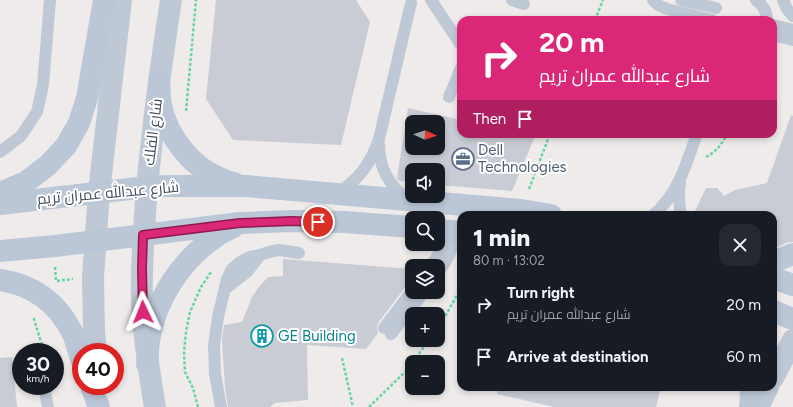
<!DOCTYPE html>
<html lang="en">
<head>
<meta charset="utf-8">
<style>
  body { margin:0; font-family:Figtree,Cairo,sans-serif; background:#242831; color:#f1f3f6; height:100vh; display:flex; flex-direction:column; font-size:15px; white-space:nowrap }
  * { box-sizing:border-box; margin:0 }
  p { font-size:13px; color:#9ea1a6 }
  .icon { flex:none; width:22px; height:22px; fill:none; stroke:currentColor; stroke-width:2; stroke-linecap:round; stroke-linejoin:round }
  .map { position:relative; flex:1; overflow:hidden }
  .side { position:absolute; left:457px; top:211px; width:320px; height:180px; display:flex; flex-direction:column; background:#171b24; border-radius:12px; box-shadow:0 2px 6px #0003 }
  .side>* { flex:none }
  .top-card { position:absolute; left:457px; top:16px; width:320px; height:122px; border-radius:12px; box-shadow:0 2px 6px #0003; background:#db2777; color:#fff; overflow:hidden }
  .needle { width:26px; rotate:94deg }
  .buttons { position:absolute; left:405px; top:115px; display:grid; gap:8px }
  .buttons a { display:grid; place-items:center; width:40px; height:40px; border-radius:8px; background:#171b24; box-shadow:0 2px 6px #0003; font-size:20px }
  .speed { position:absolute; left:12px; top:343px; display:flex; gap:8px; font-size:20px; font-weight:700; text-align:center }
  .speed>* { display:grid; place-content:center; width:52px; height:52px; border-radius:50%; background:#171b24; box-shadow:0 2px 6px #0003; line-height:1 }
  .speed small { font-size:10px; font-weight:400 }
  .speed .limit { border:6px solid #d22; background:#fff; color:#111 }
  .pin { position:absolute; display:grid; place-items:center; width:34px; height:34px; color:#fff; margin:-17px; border:2px solid #fff; border-radius:50%; box-shadow:0 1px 4px #0007 }
  .me { position:absolute; width:44px; margin:-22px; rotate:358deg; stroke-linejoin:round; filter:drop-shadow(0 0 3px #0008) }
  .turn { display:flex; align-items:center; gap:14px; height:84px; padding:0 16px; font-size:18px }
  .turn .icon { width:52px; height:52px; stroke-width:2.5 }
  .turn b { display:block; font-size:28px; line-height:34px }
  .then { display:flex; align-items:center; height:38px; padding:0 16px; background:#0003; gap:8px; font-size:15px }
  .round { display:grid; place-items:center; flex:none; width:42px; height:42px; border-radius:12px; background:#242831 }
  .summary { display:flex; align-items:center; justify-content:space-between; height:68px; padding:0 16px }
  h1 { font-size:24px; font-weight:800; line-height:30px }
  ul { padding:0; list-style:none }
  li { display:flex; align-items:center; gap:12px; height:52px; padding:0 16px }
  li div { flex:1 }
  li b { display:block; font-size:15px }
  li em { font-style:normal }
  .map>svg:first-child { display:block }
</style>
</head>
<body>
<div class="map">
<svg width="793" height="407" viewBox="0 0 793 407">
  <rect width="100%" height="100%" fill="#efebeb"/>
  <path fill="#c9ccd4" fill-rule="evenodd" d="M 216,0 L 356,0 L 370,22 L 341,145 L 233,140 L 206,99 Z
    M 408,108 L 461,120 L 461,134 L 536,134 L 512,191 L 438,185 L 438,170 L 412,170 L 412,182 L 399,181 L 397,178 ZM 412,122 L 438,122 L 438,148 L 412,148 Z
    M 791,115 L 793,116 L 793,242 L 788,242 L 773,249 L 773,215 L 693,215 L 706,188 L 717,188 L 724,196 L 735,190 L 767,183 Z
    M 283,259 L 412,269 L 412,284 L 409,284 L 406,286 L 378,323 L 377,327 L 378,333 L 366,349 L 307,345 L 308,400 L 275,403 L 270,407 L 228,407 L 225,388 L 222,340 L 224,325 L 242,322 L 252,297 L 258,288 L 268,277 L 283,276 Z
    M 12,357 L 17,407 L 0,407 L 0,358 Z
    M 498,387 L 661,387 L 656,407 L 554,407 L 497,394 Z"/>
  <g fill="none" stroke-linecap="round" stroke-linejoin="round">
    <path stroke="#67d4a8" stroke-width="2.5" stroke-dasharray="3 2" stroke-linecap="butt" d="M 595,20 L 603,0
      M 186,111 L 196,0
      M 706,157 C 716,152 722,144 727,134
      M 529,189 L 550,134
      M 55,267 L 56,281 L 73,279
      M 34,318 L 34,319 L 44,352
      M 438,329 L 461,288
      M 342,358 L 353,407
      M 413,362 L 429,340
      M 198,407 L 193,388 L 185,372 L 184,352 L 186,332 L 190,312 L 201,287 L 211,272
      M 369,407 L 406,371 L 412,363"/>
    <path stroke="#bfc9d5" stroke-width="12" d="M 431,0 L 461,45
      M 512,0 L 524,4
      M 653,0 L 658,5 L 667,9 L 712,20
      M 681,0 L 716,8
      M 756,0 C 763,5 767,12 767,20
      M 783,0 L 787,9 L 793,16
      M 773,25 L 793,30
      M 773,35 L 793,40
      M 449,97 L 461,68
      M 379,145 C 379,168 389,184 406,199
      M 0,152 L 21,136 L 37,112 L 43,85 L 50,0
      M 680,183 C 678,194 679,204 681,215
      M 337,193 C 359,180 371,163 379,139 L 411,3
      M 653,215 C 657,212 661,208 664,204 C 681,185 688,158 697,134
      M 430,266 L 439,254 L 448,231
      M 438,273 C 448,260 453,248 457,232
      M 225,289 L 248,271 L 260,255
      M 384,328 L 412,291
      M 391,334 L 424,292
      M 44,386 L 48,407
      M 221,407 L 215,374 L 214,345 L 218,317 L 227,279 L 232,269 L 240,262 L 250,257 L 260,255 L 269,252 L 279,250 L 299,253"/>
    <path stroke="#bfc9d5" stroke-width="22" d="M 96,352 L 94,332 L 93,277 L 99,192 L 121,0
      M 773,378 L 793,340
      M 155,407 C 149,372 144,337 142,302 C 141,272 143,243 145,214 C 150,142 160,71 171,0
      M 758,407 L 768,387"/>
    <path stroke="#bbc6d7" stroke-width="22" d="M 159,80 C 160,88 159,97 161,105 C 167,136 192,168 222,179 C 225,181 230,182 234,183
      M 0,193 L 26,182 L 48,165 L 66,146 L 79,123 L 87,98 L 104,0
      M 0,204 L 147,187 L 170,186 L 246,186 L 521,210 L 551,215
      M 438,230 L 461,232
      M 0,251 L 55,246 L 240,223 L 292,221 L 344,222 L 412,227
      M 773,262 L 793,254
      M 773,278 L 793,285
      M 0,280 C 33,285 57,302 72,332 C 76,340 78,350 81,359
      M 773,311 L 793,319
      M 147,364 C 148,356 148,348 149,340 C 156,298 182,259 217,236 C 222,232 228,230 233,227
      M 91,386 L 99,407
      M 750,387 L 751,396 L 750,407"/>
  </g>
  <g fill="none" stroke-linecap="round" stroke-linejoin="round">
    <g stroke="#8e194d" stroke-width="10">
      <path id="route" d="M 143,312 L 142,269 L 143,235 L 240,223 L 292,221 L 318,222"/>
    </g>
    <use href="#route" stroke="#db2777" stroke-width="7"/>
  </g>
  <defs>
    <g id="office-ring" transform="scale(1.15)"><circle r="9.5" fill="#fff" stroke="#5c6f8a" stroke-width="1.5"/><path d="M-6-3h4V-5.5h4V-3h4V5H-6ZM-1-4.5V-3h2v-1.5ZM-6 0V1H6V0Z" fill="#5c6f8a"/></g>
    <g id="building-ring" transform="scale(1.15)"><circle r="9.5" fill="#fff" stroke="#0f9aa8" stroke-width="1.5"/><path d="M-4-6H4V6H1V3H-1V6H-4ZM-2.5-4.3h1.7v1.8h-1.7ZM.8-4.3h1.7v1.8H.8ZM-2.5-1h1.7V.8h-1.7ZM.8-1h1.7V.8H.8Z" fill="#0f9aa8"/></g>
  </defs>
  <g fill-rule="evenodd">
    <use href="#office-ring" x="463" y="159"/>
    <use href="#building-ring" x="262" y="336"/>
  </g>
  <g text-anchor="middle" stroke-width="4" stroke-linejoin="round" paint-order="stroke">
    <g font-size="15" fill="#424d5b" stroke="#fff">
      <text transform="translate(153 132) rotate(-83)" y="5">شارع الفلك</text>
      <text transform="translate(108 193) rotate(-5)" y="5">شارع عبدالله عمران تريم</text>
    </g>
    <g font-size="15" fill="#4e5e75" stroke="#fff" text-anchor="start">
      <text x="478" y="155">Dell<tspan x="478" dy="17">Technologies</tspan></text>
    </g>
    <g font-size="15" fill="#0d838f" stroke="#fff" text-anchor="start">
      <text x="278" y="341">GE Building</text>
    </g>
  </g>
</svg>
<div class="buttons">
<a><svg class="needle" viewBox="-14 -14 28 28"><path d="M0-13l5 13h-10z" fill="#e53935"/><path d="M0 13l5-13h-10z" fill="#9ea1a6"/></svg></a>
<a><svg class="icon" aria-label="sound" viewBox="0 0 24 24"><path d="M4 9h4l5-4v14l-5-4H4zM17 9q2 3 0 6"/></svg></a>
<a><svg class="icon" aria-label="search" viewBox="0 0 24 24"><circle cx="10" cy="10" r="6"/><path d="M15 15l6 6"/></svg></a>
<a><svg class="icon" aria-label="layers" viewBox="0 0 24 24"><path d="M12 4l9 5-9 5-9-5zM3 14l9 5 9-5"/></svg></a>
<a>+</a>
<a>−</a>
</div>
<div class="speed"><div>30<small>km/h</small></div><div class="limit">40</div></div>
<div class="pin" style="left:318px;top:222px;background:#d93025"><svg class="icon" aria-label="arrive" viewBox="0 0 24 24"><path d="M6 21V4h12l-3 4 3 4H6"/></svg></div>
<svg class="me" style="left:143px;top:312px" viewBox="-20 -20 40 40"><path d="M0-17L14 15 0 8-14 15z" fill="#db2777" stroke="#fff" stroke-width="4"/></svg>
<div class="top-card">
<div class="turn"><svg class="icon" aria-label="right" viewBox="0 0 24 24"><path d="M7 20v-9h11M14 6l5 5-5 5"/></svg><div><b>20 m</b>شارع عبدالله عمران تريم</div></div>
<div class="then">Then<svg class="icon" aria-label="arrive" viewBox="0 0 24 24"><path d="M6 21V4h12l-3 4 3 4H6"/></svg></div>
</div>
<section class="side">
<div class="summary"><div><h1>1 min</h1><p>80 m · 13:02</p></div><a class="round"><svg class="icon" aria-label="close" viewBox="0 0 24 24"><path d="M6 6l12 12M18 6L6 18"/></svg></a></div>
<ul>
<li><svg class="icon" aria-label="right" viewBox="0 0 24 24"><path d="M7 20v-9h11M14 6l5 5-5 5"/></svg><div><b>Turn right</b><p>شارع عبدالله عمران تريم</p></div><em>20 m</em></li>
<li><svg class="icon" aria-label="arrive" viewBox="0 0 24 24"><path d="M6 21V4h12l-3 4 3 4H6"/></svg><div><b>Arrive at destination</b></div><em>60 m</em></li>
</ul>
</section>
</div>
</body>
</html>
